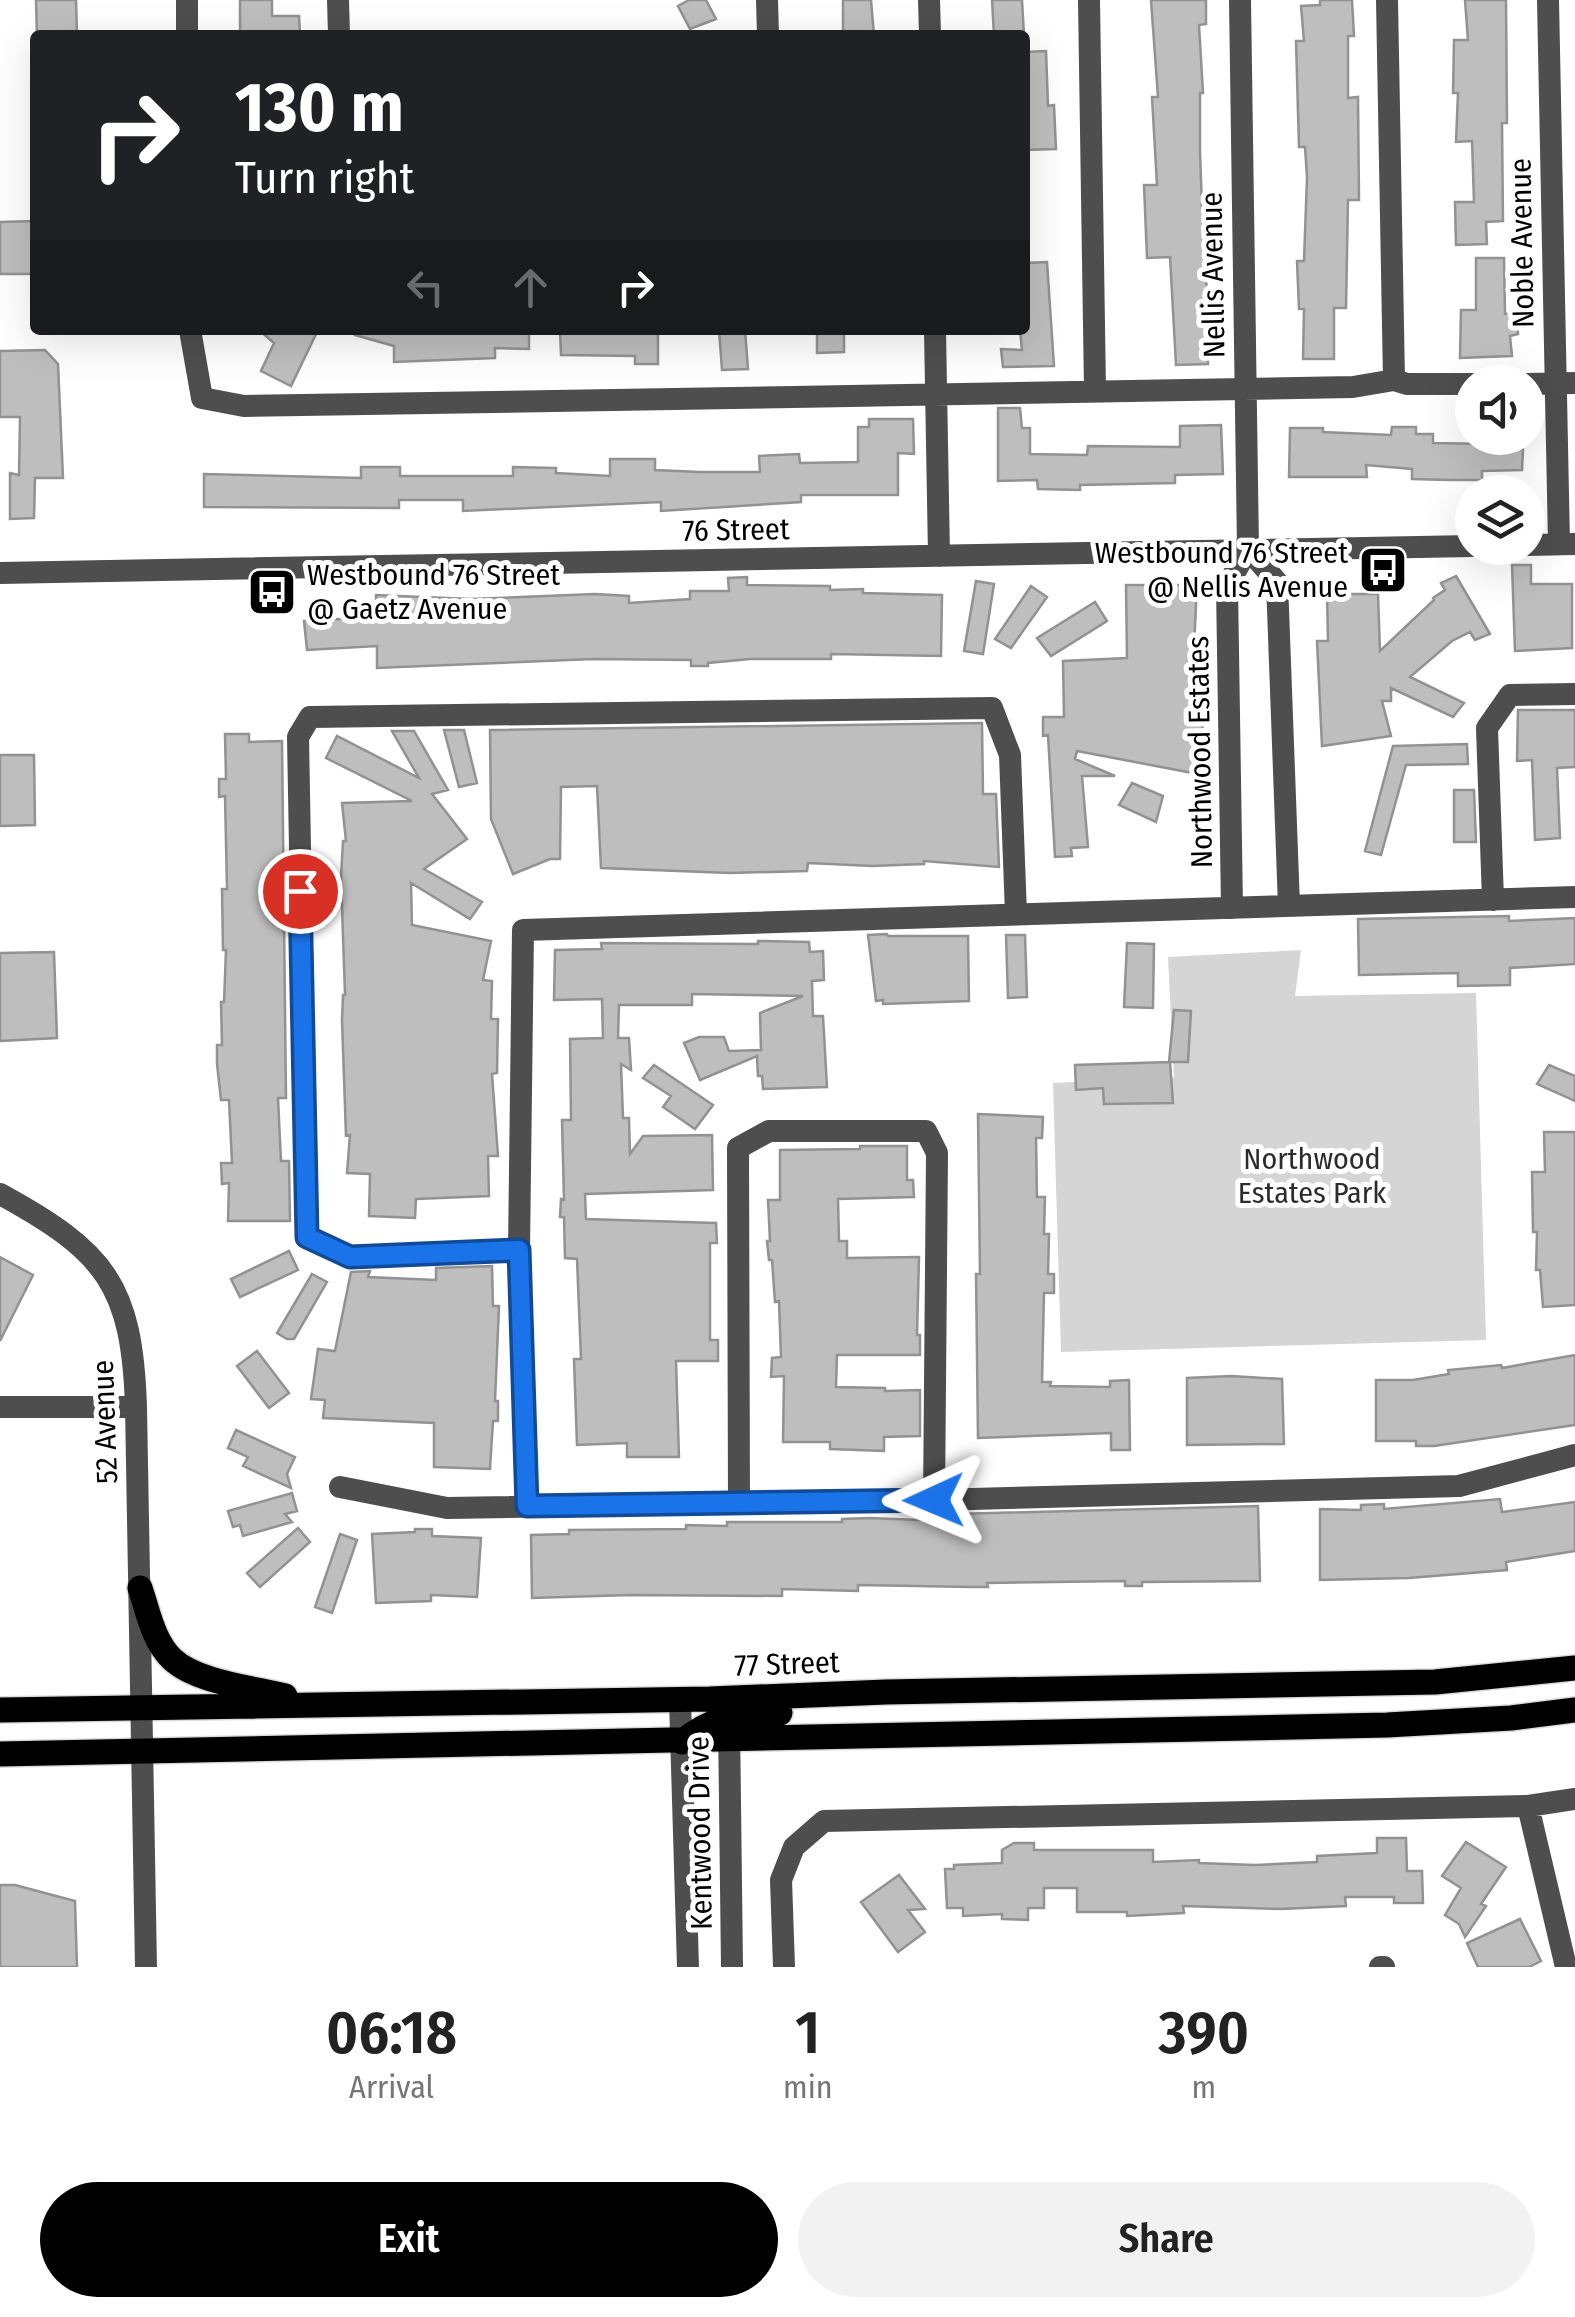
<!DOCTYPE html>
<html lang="en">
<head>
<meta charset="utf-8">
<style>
  body { margin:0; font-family:"Fira Sans Condensed",sans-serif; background:#f2f2f2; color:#222; height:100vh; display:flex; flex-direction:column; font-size:38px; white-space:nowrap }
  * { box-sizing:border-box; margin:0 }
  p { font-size:32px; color:#767676 }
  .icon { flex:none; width:55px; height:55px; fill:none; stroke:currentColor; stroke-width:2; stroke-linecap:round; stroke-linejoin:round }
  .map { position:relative; height:1967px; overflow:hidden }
  .sheet { display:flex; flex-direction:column; background:#fff; flex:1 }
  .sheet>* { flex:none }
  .banner { position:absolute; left:30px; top:30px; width:1000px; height:305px; border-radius:10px; box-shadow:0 10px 40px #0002; background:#202124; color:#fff; overflow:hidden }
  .controls { position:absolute; left:1455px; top:365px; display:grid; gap:20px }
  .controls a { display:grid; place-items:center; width:90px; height:90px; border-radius:50%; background:#fff; box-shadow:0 10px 40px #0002; font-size:50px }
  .pin { position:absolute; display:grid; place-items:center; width:85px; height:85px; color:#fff; margin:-42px; border:5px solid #fff; border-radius:50%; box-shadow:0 2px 10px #0007 }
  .me { position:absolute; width:110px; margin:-55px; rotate:269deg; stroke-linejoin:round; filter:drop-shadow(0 0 8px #0008) }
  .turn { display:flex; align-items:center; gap:35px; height:210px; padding:0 40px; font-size:45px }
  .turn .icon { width:130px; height:130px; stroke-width:2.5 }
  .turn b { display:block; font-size:70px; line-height:85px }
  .lanes { display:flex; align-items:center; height:95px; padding:0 40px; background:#0003; justify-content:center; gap:50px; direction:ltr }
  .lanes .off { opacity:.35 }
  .eta { display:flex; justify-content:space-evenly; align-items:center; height:170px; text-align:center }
  .eta b { font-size:60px; font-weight:600; line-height:70px }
  .button { display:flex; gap:20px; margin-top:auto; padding:20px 40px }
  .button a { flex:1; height:115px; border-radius:60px; background:#000; color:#fff; font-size:40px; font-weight:600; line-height:115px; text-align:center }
  .button a+a { background:#f2f2f2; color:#222 }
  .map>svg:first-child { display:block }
</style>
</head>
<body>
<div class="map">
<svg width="1575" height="1967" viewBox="0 0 1575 1967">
  <rect width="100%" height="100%" fill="#fff"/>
  <path fill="#d5d5d5" d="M 1301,950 L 1295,996 L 1476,993 L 1486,1340 L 1061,1352 L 1053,1083 L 1174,1077 L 1168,957 Z"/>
  <path fill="#bebebe" stroke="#929292" stroke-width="2.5" d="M 36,0 L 76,0 L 77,35 L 37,35 Z
    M 240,0 L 272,0 L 272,16 L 299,16 L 300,35 L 240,35 Z
    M 689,0 L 706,0 L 716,19 L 690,29 L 678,6 Z
    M 843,0 L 871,0 L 874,35 L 843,35 Z
    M 992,0 L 1022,0 L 1024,35 L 994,35 Z
    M 1151,0 L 1206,0 L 1206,24 L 1199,25 L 1203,93 L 1200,93 L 1200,151 L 1202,208 L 1205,208 L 1208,364 L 1176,365 L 1170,257 L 1147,258 L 1144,185 L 1157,185 L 1152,97 L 1158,97 Z
    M 1320,0 L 1352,0 L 1354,36 L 1348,36 L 1348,98 L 1358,97 L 1359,200 L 1348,200 L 1346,308 L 1334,308 L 1334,359 L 1303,359 L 1304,309 L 1299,309 L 1297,261 L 1304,261 L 1307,177 L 1305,147 L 1299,147 L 1296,41 L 1304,41 L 1301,6 L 1320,5 Z
    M 1465,0 L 1506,0 L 1507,123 L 1502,123 L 1503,221 L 1486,222 L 1487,244 L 1456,245 L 1455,202 L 1474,202 L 1472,141 L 1456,142 L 1458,93 L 1453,93 L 1454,40 L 1468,40 Z
    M 1046,51 L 1048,106 L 1054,105 L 1056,149 L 1025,150 L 1025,52 Z
    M 35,221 L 35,274 L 0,274 L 0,222 Z
    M 1476,258 L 1504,258 L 1505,314 L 1517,313 L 1518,334 L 1510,336 L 1512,356 L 1460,358 L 1461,310 L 1476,310 Z
    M 1047,262 L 1054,366 L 1003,367 L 1001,349 L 1022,350 L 1020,330 L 1025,330 L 1025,263 Z
    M 259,330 L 318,330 L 291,386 L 261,371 L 274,343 Z
    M 356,330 L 529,330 L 529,349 L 495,348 L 495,358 L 394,362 L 394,346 L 355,335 Z
    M 560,330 L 658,330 L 658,364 L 635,364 L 635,356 L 561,355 Z
    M 719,330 L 745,330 L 748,369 L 722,370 Z
    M 817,330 L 844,330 L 844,352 L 817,353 Z
    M 45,350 L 58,364 L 63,478 L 35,478 L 34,518 L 10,519 L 10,473 L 19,475 L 20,417 L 0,417 L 0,351 Z
    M 998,408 L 1020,408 L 1022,428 L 1030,428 L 1030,454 L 1087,455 L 1088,446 L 1180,447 L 1180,426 L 1221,425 L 1223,474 L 1175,475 L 1175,483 L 1080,485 L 1080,490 L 1038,489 L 1037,480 L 998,481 Z
    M 869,419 L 913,419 L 914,454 L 898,453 L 898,495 L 801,495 L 801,502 L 661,511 L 661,502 L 463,511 L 463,500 L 399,500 L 399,508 L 204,507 L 204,474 L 361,478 L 361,467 L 400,467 L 400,476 L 513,476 L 513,467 L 556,468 L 556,473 L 610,476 L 610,459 L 655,459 L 655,470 L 700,472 L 760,472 L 759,456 L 799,454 L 800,463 L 858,462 L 858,427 L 869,427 Z
    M 1392,427 L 1416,427 L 1416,434 L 1433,434 L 1433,443 L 1489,444 L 1489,438 L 1517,438 L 1516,449 L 1523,449 L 1522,470 L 1482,471 L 1482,480 L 1449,480 L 1412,479 L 1412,469 L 1366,465 L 1367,477 L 1289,477 L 1290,428 L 1323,428 L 1323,432 L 1391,435 Z
    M 1512,565 L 1531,565 L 1531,584 L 1572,584 L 1572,648 L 1515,651 Z
    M 1456,576 L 1490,634 L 1475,640 L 1470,632 L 1452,641 L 1410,677 L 1464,703 L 1453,717 L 1391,688 L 1391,701 L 1382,701 L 1391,736 L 1322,746 L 1317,641 L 1328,641 L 1327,594 L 1378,594 L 1380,651 L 1434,600 L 1433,598 L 1445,590 L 1441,583 Z
    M 747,577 L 747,585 L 830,586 L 830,590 L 863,589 L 863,593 L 942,595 L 941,656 L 831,654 L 831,659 L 750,659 L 708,663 L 708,666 L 691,666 L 691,660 L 594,659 L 377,668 L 377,646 L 307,650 L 304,621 L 376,617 L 376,595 L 471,599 L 595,594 L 629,596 L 629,603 L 690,599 L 690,591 L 729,591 L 728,578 Z
    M 976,581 L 994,584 L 983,654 L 964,651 Z
    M 1126,585 L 1197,585 L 1193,668 L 1196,668 L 1197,710 L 1203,710 L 1202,754 L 1206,754 L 1198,774 L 1077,751 L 1075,759 L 1115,776 L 1082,776 L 1088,847 L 1071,848 L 1072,856 L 1055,857 L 1048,735 L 1043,736 L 1043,717 L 1064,717 L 1063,661 L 1127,658 Z
    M 1031,586 L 1047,597 L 1011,648 L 995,639 Z
    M 1095,602 L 1107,621 L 1051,656 L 1037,638 Z
    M 1518,710 L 1574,710 L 1575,713 L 1575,767 L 1557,768 L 1560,838 L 1535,840 L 1532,760 L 1517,761 Z
    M 982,723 L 983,794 L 996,794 L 999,867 L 924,861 L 924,864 L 872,866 L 808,863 L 807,871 L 730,873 L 601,868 L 597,786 L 561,787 L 560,859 L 550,859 L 513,874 L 491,819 L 490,730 Z
    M 444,730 L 464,730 L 477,783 L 459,787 Z
    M 392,731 L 414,731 L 448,790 L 432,794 L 467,839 L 424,869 L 482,902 L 470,919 L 411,883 L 412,925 L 491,941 L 483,980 L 492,981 L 491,1019 L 498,1019 L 497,1073 L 492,1074 L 498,1156 L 488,1156 L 489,1196 L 416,1199 L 415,1218 L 369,1216 L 370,1174 L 347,1173 L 350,1135 L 346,1136 L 342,1020 L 343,995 L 345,995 L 341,877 L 343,841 L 346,841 L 342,803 L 412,801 L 326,758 L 337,736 L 419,778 Z
    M 225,734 L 249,734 L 249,742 L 282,741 L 286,1098 L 278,1098 L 281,1161 L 289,1161 L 290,1221 L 228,1221 L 229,1183 L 222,1184 L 221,1163 L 232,1163 L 229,1100 L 221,1100 L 217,1064 L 217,1045 L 222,1045 L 221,1002 L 224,1002 L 226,950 L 223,950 L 222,889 L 227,889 L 225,796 L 219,797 L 219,779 L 226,779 Z
    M 1467,744 L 1468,764 L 1406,765 L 1381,855 L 1365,851 L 1393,746 Z
    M 0,755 L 34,755 L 35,825 L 0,826 Z
    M 1132,783 L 1163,796 L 1156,822 L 1119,805 Z
    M 1454,790 L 1474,790 L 1476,842 L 1454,842 Z
    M 1509,916 L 1509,921 L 1575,918 L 1575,964 L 1510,968 L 1510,985 L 1458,986 L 1458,973 L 1359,975 L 1358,919 Z
    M 887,934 L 888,936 L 968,936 L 969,1001 L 883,1004 L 883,1000 L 876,1001 L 868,935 Z
    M 1006,935 L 1025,935 L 1027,997 L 1008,998 Z
    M 758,941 L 809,942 L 810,952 L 823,951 L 824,980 L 812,981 L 813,1016 L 823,1016 L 827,1087 L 763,1089 L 762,1076 L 758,1076 L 757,1056 L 700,1080 L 684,1043 L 699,1037 L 724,1037 L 729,1051 L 761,1050 L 760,1013 L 803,996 L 692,994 L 692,1005 L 619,1005 L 618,1038 L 629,1038 L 631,1070 L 621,1064 L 623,1118 L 629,1118 L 630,1154 L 643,1136 L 712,1135 L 713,1190 L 585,1194 L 586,1219 L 716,1223 L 717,1243 L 710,1243 L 710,1340 L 718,1340 L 718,1361 L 676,1361 L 679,1457 L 627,1457 L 627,1443 L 577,1445 L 574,1359 L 581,1359 L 577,1259 L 565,1258 L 564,1217 L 560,1217 L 561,1199 L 564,1200 L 562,1120 L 571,1120 L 570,1039 L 603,1038 L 602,999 L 554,1000 L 555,950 L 602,949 L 601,943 L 758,944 Z
    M 1127,943 L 1154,944 L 1153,1008 L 1124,1007 Z
    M 54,952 L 57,1038 L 0,1041 L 0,953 Z
    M 1174,1010 L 1191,1011 L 1188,1062 L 1170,1062 L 1173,1103 L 1104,1104 L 1103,1088 L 1076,1090 L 1075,1065 L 1169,1062 Z
    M 654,1065 L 713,1105 L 695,1129 L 663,1107 L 671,1096 L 643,1078 Z
    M 1549,1065 L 1575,1076 L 1575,1101 L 1537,1084 Z
    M 978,1114 L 1043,1117 L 1042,1138 L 1036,1138 L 1037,1197 L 1045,1197 L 1044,1234 L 1049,1234 L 1048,1274 L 1054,1274 L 1054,1293 L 1044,1293 L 1042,1382 L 1051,1382 L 1050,1386 L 1110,1387 L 1110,1381 L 1129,1380 L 1130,1450 L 1111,1450 L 1111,1433 L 978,1438 L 976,1274 L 980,1274 Z
    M 1544,1132 L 1575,1132 L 1575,1305 L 1543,1307 L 1540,1270 L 1536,1270 L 1537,1232 L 1533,1232 L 1532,1172 L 1545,1172 Z
    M 860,1146 L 907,1146 L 907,1180 L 913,1180 L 914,1197 L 838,1199 L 839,1241 L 847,1241 L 847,1258 L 919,1257 L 917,1335 L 920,1335 L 920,1355 L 837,1355 L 836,1387 L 885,1388 L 885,1391 L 920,1390 L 920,1436 L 884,1437 L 884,1451 L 830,1449 L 830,1442 L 783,1442 L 784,1376 L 771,1377 L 772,1358 L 781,1357 L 779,1301 L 775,1302 L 772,1260 L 769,1260 L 767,1241 L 770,1241 L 768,1200 L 780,1200 L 780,1150 L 860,1149 Z
    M 289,1251 L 298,1270 L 240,1297 L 231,1279 Z
    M 0,1257 L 33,1275 L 0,1341 Z
    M 492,1266 L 493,1306 L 499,1306 L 495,1401 L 498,1401 L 498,1421 L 493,1421 L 490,1469 L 434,1467 L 434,1423 L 323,1418 L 325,1400 L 311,1399 L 318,1349 L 335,1351 L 351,1272 L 370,1271 L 368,1277 L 436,1280 L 436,1268 Z
    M 312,1274 L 327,1282 L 294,1339 L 287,1339 L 277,1333 Z
    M 257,1351 L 289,1393 L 269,1408 L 237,1366 Z
    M 1575,1355 L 1575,1425 L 1434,1446 L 1416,1446 L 1416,1441 L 1376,1441 L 1376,1380 L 1413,1380 L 1449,1374 L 1448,1370 L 1501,1365 L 1502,1368 Z
    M 1231,1376 L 1282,1379 L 1284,1444 L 1187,1445 L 1187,1378 Z
    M 236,1430 L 295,1457 L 287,1474 L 291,1488 L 243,1466 L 248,1457 L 228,1448 Z
    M 292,1493 L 297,1511 L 285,1514 L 292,1522 L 243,1536 L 240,1525 L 233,1527 L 228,1511 Z
    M 1500,1499 L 1502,1512 L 1575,1502 L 1575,1551 L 1506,1562 L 1507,1570 L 1409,1578 L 1320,1580 L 1320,1509 L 1361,1510 L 1361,1505 L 1384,1504 L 1384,1509 Z
    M 1258,1506 L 1260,1581 L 1142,1582 L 1142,1586 L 1125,1586 L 1125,1581 L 987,1583 L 988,1587 L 971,1587 L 858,1585 L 858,1591 L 782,1589 L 782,1596 L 631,1595 L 532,1598 L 531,1535 L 569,1534 L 569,1530 L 686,1529 L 686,1525 L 727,1526 L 727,1522 L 842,1522 L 842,1519 L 870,1518 L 919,1520 L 919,1515 Z
    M 298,1528 L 310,1542 L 260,1587 L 247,1573 Z
    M 415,1529 L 432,1529 L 432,1536 L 481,1538 L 477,1597 L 431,1595 L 431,1601 L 376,1603 L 372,1534 L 415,1532 Z
    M 340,1534 L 357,1540 L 332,1613 L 315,1607 Z
    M 1377,1838 L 1406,1838 L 1407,1871 L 1422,1871 L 1423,1903 L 1394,1903 L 1394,1897 L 1345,1897 L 1346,1906 L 1281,1909 L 1183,1906 L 1184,1913 L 1127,1916 L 1127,1912 L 1077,1912 L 1077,1888 L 1044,1888 L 1044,1908 L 1028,1908 L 1028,1920 L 1002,1919 L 1002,1914 L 963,1916 L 963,1908 L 947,1908 L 945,1869 L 954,1869 L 954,1865 L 1002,1863 L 1002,1850 L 1014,1843 L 1034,1843 L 1034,1850 L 1153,1850 L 1153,1862 L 1199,1860 L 1199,1863 L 1255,1865 L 1317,1862 L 1317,1856 L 1377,1853 Z
    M 1466,1842 L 1506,1867 L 1481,1904 L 1486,1906 L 1465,1937 L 1459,1924 L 1445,1915 L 1461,1888 L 1442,1876 Z
    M 899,1875 L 925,1909 L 908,1910 L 925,1932 L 898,1952 L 861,1902 Z
    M 0,1885 L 15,1885 L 75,1901 L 77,1967 L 0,1967 Z
    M 1520,1919 L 1541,1961 L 1529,1967 L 1478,1967 L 1467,1943 Z"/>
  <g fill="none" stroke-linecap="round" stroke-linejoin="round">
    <g stroke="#dbdbdb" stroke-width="28">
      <path id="major" d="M 140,1588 C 148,1611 153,1641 172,1659 C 196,1682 253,1688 285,1696
        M 0,1710 L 710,1699 L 886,1692 L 1435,1682 L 1575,1668
        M 682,1742 C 714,1715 740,1716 780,1713
        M 0,1754 L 1387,1725 L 1511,1718 L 1575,1710"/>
    </g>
    <path stroke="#4e4e4e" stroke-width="22" d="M 187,0 L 187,35
      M 338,0 L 339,35
      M 767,0 L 768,35
      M 929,0 L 930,35
      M 1089,0 L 1095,390
      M 1240,0 L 1248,549
      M 1387,0 L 1394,380
      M 1548,0 L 1559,544
      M 190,330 L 202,398 L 244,406 C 614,401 983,393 1353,387 L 1394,380 L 1407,384 L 1472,384
      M 935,330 L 939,556
      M 1528,384 L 1575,383
      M 1528,545 L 1575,544
      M 1248,549 L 1277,582 L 1289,906
      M 0,573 L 1472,546
      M 1493,900 L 1487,728 L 1510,695 L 1575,694
      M 1232,908 L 1227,586 L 1248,549
      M 0,1194 C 106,1252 132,1285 136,1407 L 146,1967
      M 519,1250 L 350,1257 L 307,1237 L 298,737 L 310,717 L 992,708 L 1010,755 L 1016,914
      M 0,1407 L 136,1407
      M 340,1487 L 447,1508 L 934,1500 L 1459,1486 L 1575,1455
      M 739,1504 L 738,1148 L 769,1131 L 926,1131 L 937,1153 L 934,1500
      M 527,1506 L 519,1250 L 523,930 L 1575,897
      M 680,1700 L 688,1967
      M 729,1721 L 732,1967
      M 1528,1806 L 1566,1967
      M 784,1967 L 781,1880 L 794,1847 L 824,1821 L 1528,1806 L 1575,1799
      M 1380,1967 L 1384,1967"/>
    <use href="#major" stroke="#000" stroke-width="25"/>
  </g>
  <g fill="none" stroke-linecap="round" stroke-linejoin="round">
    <g stroke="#114b97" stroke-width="25">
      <path id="route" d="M 300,891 L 307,1237 L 350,1257 L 519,1250 L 527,1506 L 934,1500"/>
    </g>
    <use href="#route" stroke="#1a73e8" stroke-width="18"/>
  </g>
  <defs>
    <g id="bus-square" transform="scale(2.5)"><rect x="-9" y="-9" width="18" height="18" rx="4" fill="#000" stroke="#fff"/><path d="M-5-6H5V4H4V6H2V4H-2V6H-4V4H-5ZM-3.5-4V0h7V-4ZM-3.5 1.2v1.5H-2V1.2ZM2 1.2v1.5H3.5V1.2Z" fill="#fff"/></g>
  </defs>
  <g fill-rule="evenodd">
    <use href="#bus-square" x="1383" y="570"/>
    <use href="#bus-square" x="272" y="592"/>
  </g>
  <g text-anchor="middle" stroke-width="10" stroke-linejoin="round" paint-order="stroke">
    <g font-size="30" fill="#000" stroke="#fff">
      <text transform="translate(1522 243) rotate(-91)" y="10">Noble Avenue</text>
      <text transform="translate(1213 275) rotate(-91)" y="10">Nellis Avenue</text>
      <text transform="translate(736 530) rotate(-1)" y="10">76 Street</text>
      <text transform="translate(1200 752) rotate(-91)" y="10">Northwood Estates</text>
      <text transform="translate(105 1422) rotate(-92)" y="10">52 Avenue</text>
      <text transform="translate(787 1664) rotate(-2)" y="10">77 Street</text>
      <text transform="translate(700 1833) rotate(-91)" y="10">Kentwood Drive</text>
    </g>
    <g font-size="30" fill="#000" stroke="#fff" text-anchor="end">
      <text x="1348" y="563">Westbound 76 Street<tspan x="1348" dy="34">@ Nellis Avenue</tspan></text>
      <text x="307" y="585" text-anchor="start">Westbound 76 Street<tspan x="307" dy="34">@ Gaetz Avenue</tspan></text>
    </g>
    <g font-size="30" fill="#2c2c2c" stroke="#fff">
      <text x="1312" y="1169">Northwood<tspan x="1312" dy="34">Estates Park</tspan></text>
    </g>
  </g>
</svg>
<div class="controls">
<a><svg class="icon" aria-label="sound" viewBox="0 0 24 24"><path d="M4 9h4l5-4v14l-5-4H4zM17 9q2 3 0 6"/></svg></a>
<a><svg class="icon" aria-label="layers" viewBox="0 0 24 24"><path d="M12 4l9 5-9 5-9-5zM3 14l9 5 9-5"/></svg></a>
</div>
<div class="pin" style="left:300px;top:891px;background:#d93025"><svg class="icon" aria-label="arrive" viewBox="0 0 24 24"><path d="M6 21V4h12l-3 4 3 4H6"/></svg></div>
<svg class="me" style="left:934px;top:1500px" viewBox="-20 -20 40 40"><path d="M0-17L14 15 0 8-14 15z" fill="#1a73e8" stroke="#fff" stroke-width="4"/></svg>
<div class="banner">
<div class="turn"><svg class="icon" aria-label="right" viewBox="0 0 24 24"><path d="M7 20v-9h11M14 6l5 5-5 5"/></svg><div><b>130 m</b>Turn right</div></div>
<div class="lanes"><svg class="icon off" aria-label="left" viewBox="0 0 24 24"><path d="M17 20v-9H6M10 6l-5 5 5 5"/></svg><svg class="icon off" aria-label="ahead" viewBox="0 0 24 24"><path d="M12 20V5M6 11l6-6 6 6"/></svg><svg class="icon" aria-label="right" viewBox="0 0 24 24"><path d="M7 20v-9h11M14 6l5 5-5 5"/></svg></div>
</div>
</div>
<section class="sheet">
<div class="eta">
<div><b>06:18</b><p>Arrival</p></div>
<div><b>1</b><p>min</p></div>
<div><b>390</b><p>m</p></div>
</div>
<div class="button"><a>Exit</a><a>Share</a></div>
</section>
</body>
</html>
